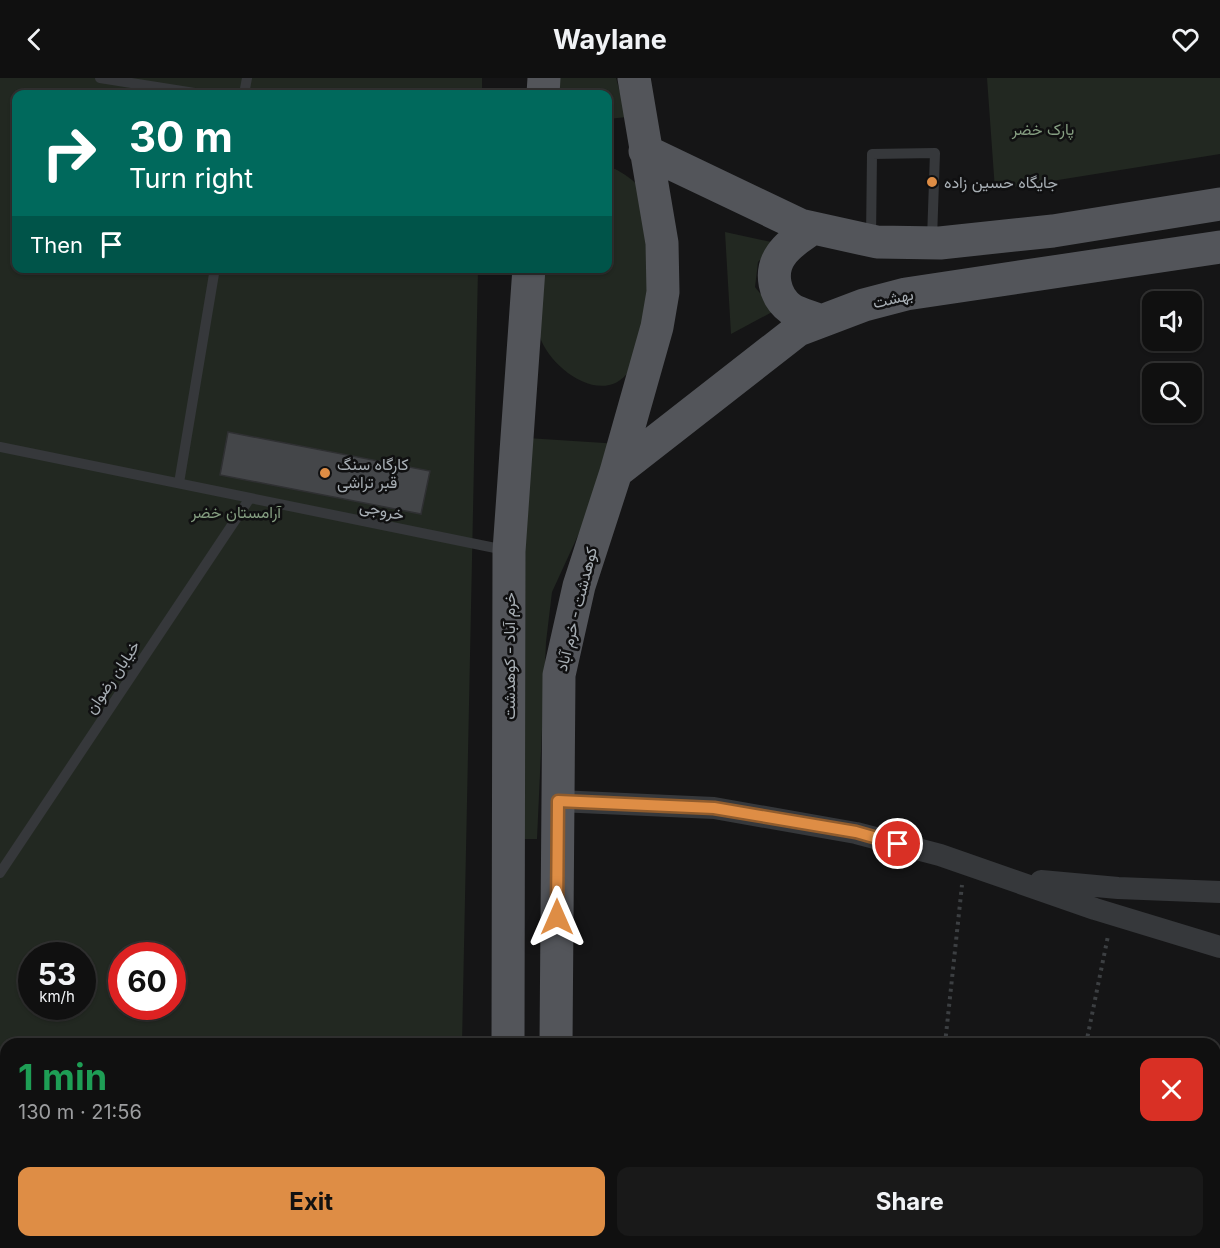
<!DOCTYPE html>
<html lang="en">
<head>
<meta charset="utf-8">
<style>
  body { margin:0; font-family:Inter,Vazirmatn,sans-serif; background:#191919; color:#f1f3f6; height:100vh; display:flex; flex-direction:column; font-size:22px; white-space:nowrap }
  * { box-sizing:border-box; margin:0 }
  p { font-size:20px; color:#9c9d9f }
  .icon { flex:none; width:33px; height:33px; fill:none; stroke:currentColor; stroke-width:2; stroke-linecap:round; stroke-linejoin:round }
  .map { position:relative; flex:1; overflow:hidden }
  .side { position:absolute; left:0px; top:960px; width:1221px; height:210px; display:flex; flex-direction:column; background:#101010; border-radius:18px 18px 0 0; box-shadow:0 2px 4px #0004,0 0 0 2px #303030 }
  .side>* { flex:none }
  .hud { position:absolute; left:12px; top:12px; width:600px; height:183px; border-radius:12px; box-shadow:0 2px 4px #0004,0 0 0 2px #303030; background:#00695c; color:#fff; overflow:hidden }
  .fabs { position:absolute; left:1142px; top:213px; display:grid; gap:12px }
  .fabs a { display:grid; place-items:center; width:60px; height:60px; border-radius:12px; background:#101010; box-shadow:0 2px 4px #0004,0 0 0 2px #303030; font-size:30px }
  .speed { position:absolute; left:18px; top:864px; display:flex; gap:12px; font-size:30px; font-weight:700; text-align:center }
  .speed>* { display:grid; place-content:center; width:78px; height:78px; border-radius:50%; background:#101010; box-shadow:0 2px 4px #0004,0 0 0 2px #303030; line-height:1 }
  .speed small { font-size:15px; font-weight:400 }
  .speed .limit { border:9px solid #d22; background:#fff; color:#111 }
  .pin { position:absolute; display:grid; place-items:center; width:51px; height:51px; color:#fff; margin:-26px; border:3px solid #fff; border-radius:50%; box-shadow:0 2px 6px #0007 }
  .me { position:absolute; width:66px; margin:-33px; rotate:0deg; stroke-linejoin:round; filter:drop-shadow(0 0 4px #0008) }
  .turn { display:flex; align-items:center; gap:21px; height:126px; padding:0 18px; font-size:27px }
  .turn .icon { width:78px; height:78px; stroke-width:2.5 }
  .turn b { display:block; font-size:42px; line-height:51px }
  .then { display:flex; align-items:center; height:57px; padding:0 18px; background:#0003; gap:12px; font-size:22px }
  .round { display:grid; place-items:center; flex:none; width:63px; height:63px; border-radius:12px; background:#191919 }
  .summary { display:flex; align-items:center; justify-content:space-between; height:102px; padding:0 18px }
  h1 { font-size:36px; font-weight:700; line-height:45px; color:#1e9e55 }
  .cta { display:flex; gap:12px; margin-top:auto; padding:12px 18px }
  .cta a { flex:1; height:69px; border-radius:12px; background:#de8d45; color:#111; font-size:24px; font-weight:700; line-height:69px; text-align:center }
  .cta a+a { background:#191919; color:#f1f3f6 }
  header { display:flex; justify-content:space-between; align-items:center; height:78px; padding:0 18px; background:#101010; font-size:27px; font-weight:700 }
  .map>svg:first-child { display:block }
</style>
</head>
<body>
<header><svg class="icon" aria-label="back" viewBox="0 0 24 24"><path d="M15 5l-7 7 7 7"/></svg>Waylane<svg class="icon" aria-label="heart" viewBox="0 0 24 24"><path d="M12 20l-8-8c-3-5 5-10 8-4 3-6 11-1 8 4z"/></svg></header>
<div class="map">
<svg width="1220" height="1170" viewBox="0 0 1220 1170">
  <rect width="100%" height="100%" fill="#151516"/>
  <path fill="#222821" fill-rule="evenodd" d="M 0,0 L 482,0 L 482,16 L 16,16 L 16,190 L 478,191 L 462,966 L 6,966 L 6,1164 L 458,1164 L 458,1170 L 0,1170 ZM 32,878 L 82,878 L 82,928 L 32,928 ZM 122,878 L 172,878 L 172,928 L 122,928 Z
    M 553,0 L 616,0 L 627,39 L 608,41 L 608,16 L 551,16 Z
    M 987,0 L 1220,0 L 1220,76 L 995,112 Z
    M 615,91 C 628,98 643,108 647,123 C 650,132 655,194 654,205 C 653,217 635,285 629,293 C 603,330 550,290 540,259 C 534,237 534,213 533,191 L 608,190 L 608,92 Z
    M 725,154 L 776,165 L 758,184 L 755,209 L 774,233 L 731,256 Z
    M 527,360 L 620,366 L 552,514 L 546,564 L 537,761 L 517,761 Z"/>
  <path fill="#444649" stroke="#2f3032" stroke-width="1.5" d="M 228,354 L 430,393 L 421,436 L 220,397 Z"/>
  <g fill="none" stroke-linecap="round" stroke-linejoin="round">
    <path stroke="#3c3f42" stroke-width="4" stroke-dasharray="3 4.5" stroke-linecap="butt" d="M 945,966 L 962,807
      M 1086,966 L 1108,858
      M 1215,1068 L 1220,1046
      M 1215,1099 L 1220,1100
      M 926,1170 L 927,1164
      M 1044,1170 L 1045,1164
      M 1192,1170 L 1193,1164"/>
    <path stroke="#36383b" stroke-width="10" d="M 100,0 L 201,16
      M 244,16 L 247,0
      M 871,160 L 872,76 L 935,75 L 932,161
      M 0,369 L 505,472
      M 179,405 L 215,190
      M 0,795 L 250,420"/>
    <path stroke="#36383b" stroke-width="22" d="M 558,723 L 714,730 L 856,755 L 940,777 L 1095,831 L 1220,869
      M 1041,803 L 1118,810 L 1220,814"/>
    <path stroke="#53555a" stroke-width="33" d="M 543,16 L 544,0
      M 645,73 L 800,147 L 877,164 L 940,165 L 1053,153 L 1220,126
      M 813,150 C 802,158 789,165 781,177 C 769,194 774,219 791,231 C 799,236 812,239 821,243
      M 616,394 L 798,252 L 864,227 L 906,216 L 1220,169
      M 508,966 L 509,473 L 529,190
      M 556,966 L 559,597 L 579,508 L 616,394 L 657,249 L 663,214 L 662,165 L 634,0
      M 507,1170 L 507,1164
      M 555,1170 L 555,1164"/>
  </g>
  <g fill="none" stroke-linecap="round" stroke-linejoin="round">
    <g stroke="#905c2d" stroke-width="15">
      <path id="route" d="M 557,839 L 558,723 L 714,730 L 856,754 L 898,766"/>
    </g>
    <use href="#route" stroke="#de8d45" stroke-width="10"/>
  </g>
  <g fill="#de8d45" stroke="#101011" stroke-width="2">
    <circle cx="932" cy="104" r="6"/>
    <circle cx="325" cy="395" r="6"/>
  </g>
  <g text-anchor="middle" stroke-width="5" stroke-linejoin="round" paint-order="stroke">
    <g font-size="16" fill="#859e81" stroke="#101011">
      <text x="1043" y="57">پارک خضر</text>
      <text x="236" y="440">آرامستان خضر</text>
    </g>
    <g font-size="16" fill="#a8afb5" stroke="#101011" text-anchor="start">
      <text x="944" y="110">جایگاه حسین زاده</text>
      <text x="337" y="392">کارگاه سنگ<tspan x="337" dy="18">قبر تراشی</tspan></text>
    </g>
    <g font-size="16" fill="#a8afb5" stroke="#101011">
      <text transform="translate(893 220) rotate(-13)" y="6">بهشت</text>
      <text transform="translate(382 432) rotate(12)" y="6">خروجی</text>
      <text transform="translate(576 531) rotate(-76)" y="6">کوهدشت - خرم آباد</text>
      <text transform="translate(509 578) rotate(-90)" y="6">خرم آباد - کوهدشت</text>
      <text transform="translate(112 599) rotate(-56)" y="6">خیابان رضوان</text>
    </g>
  </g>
</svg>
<div class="fabs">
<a><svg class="icon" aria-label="sound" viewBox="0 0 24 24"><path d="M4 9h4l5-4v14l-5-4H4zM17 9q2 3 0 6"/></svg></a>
<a><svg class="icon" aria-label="search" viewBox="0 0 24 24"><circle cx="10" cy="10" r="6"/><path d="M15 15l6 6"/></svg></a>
</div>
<div class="speed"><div>53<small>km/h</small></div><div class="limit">60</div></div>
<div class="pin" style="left:898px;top:766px;background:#d93025"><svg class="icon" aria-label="arrive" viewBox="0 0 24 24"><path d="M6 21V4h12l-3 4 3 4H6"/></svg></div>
<svg class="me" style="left:557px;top:839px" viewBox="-20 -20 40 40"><path d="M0-17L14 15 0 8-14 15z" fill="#de8d45" stroke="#fff" stroke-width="4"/></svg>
<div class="hud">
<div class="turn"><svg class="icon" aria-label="right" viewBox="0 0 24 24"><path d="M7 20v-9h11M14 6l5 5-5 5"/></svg><div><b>30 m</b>Turn right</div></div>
<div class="then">Then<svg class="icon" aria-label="arrive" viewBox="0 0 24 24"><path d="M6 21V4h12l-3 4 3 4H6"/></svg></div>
</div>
<section class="side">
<div class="summary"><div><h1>1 min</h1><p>130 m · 21:56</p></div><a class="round" style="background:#d93025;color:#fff"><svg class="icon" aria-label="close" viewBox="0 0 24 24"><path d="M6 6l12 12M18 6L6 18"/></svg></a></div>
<div class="cta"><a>Exit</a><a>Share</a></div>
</section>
</div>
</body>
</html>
